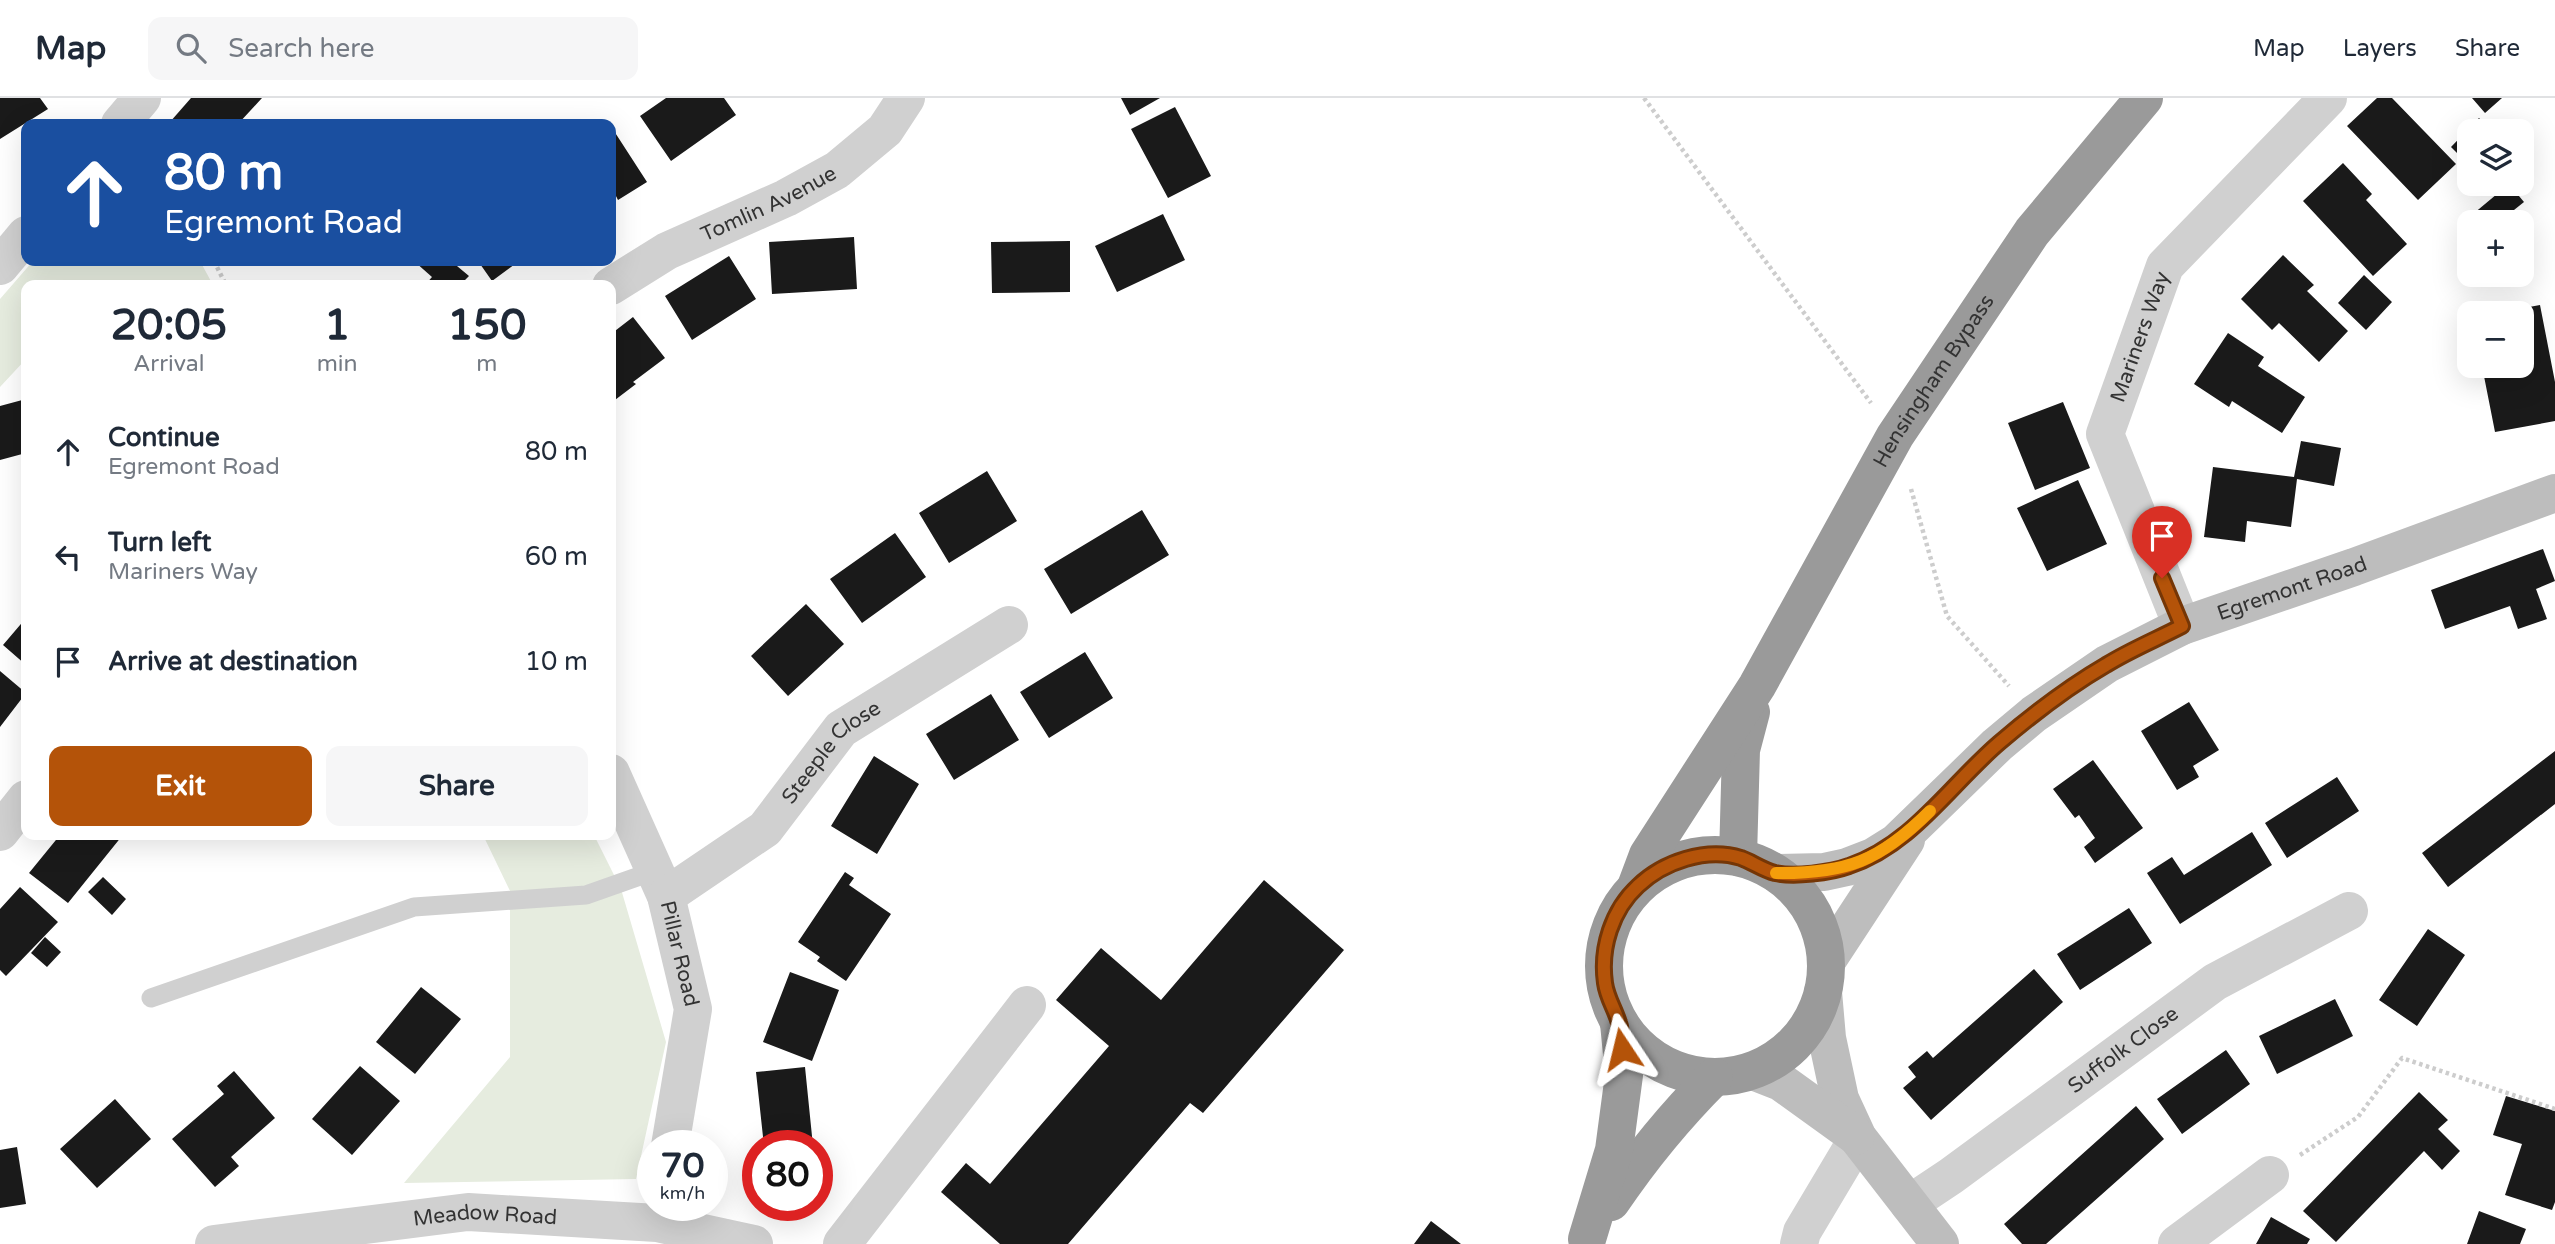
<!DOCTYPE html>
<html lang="en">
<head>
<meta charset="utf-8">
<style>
  body { margin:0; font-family:"Varela Round",sans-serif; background:#f6f6f7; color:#1f2937; height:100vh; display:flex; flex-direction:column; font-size:26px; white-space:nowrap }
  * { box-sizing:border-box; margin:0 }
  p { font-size:23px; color:#747a83 }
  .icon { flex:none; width:38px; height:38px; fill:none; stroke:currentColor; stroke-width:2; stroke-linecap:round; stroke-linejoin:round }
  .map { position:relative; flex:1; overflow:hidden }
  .sheet { position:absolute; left:21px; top:182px; width:595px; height:560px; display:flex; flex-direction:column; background:#fff; border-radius:14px; box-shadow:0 7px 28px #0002 }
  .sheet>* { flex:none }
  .banner { position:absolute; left:21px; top:21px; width:595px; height:147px; border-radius:14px; box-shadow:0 7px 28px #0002; background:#1a4fa0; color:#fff; overflow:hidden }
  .fabs { position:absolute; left:2457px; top:21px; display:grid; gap:14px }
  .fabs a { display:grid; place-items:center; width:77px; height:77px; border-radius:14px; background:#fff; box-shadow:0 7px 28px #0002; font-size:35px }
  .speed { position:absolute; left:637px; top:1032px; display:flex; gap:14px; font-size:35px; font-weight:700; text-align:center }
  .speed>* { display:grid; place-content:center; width:91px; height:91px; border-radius:50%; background:#fff; box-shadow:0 7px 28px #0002; line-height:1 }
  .speed small { font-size:18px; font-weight:400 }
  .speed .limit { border:10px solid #d22; background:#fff; color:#111 }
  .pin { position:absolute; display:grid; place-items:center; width:60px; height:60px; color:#fff; margin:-72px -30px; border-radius:50% 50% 50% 0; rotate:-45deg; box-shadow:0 0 7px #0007 }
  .pin .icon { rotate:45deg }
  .me { position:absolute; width:77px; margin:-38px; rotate:350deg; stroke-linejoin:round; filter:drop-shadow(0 0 5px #0008) }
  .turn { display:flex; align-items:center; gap:24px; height:147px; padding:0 28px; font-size:32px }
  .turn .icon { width:91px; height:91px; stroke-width:2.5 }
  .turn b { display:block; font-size:49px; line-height:60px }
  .eta { display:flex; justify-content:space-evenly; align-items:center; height:119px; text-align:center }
  .eta b { font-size:42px; font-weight:700; line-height:49px }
  .button { display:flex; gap:14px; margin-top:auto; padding:14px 28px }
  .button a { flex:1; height:80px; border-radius:14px; background:#b45309; color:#fff; font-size:28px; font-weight:700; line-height:80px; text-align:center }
  .button a+a { background:#f6f6f7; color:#1f2937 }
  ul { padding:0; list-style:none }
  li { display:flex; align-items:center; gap:21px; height:105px; padding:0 28px }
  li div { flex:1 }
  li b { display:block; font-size:26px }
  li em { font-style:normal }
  header { display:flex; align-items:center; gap:42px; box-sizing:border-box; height:98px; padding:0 35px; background:#fff; border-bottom:2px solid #e0e1e3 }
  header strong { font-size:33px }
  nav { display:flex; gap:38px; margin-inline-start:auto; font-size:24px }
  .search { width:490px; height:63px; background:#f6f6f7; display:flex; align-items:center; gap:18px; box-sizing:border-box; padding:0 24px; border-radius:14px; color:#747a83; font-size:26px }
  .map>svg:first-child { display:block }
</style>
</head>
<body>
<header>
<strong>Map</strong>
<div class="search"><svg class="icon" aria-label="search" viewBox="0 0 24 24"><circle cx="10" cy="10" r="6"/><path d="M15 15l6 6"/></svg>Search here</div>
<nav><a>Map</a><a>Layers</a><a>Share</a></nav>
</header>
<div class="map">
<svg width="2555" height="1146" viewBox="0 0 2555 1146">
  <rect width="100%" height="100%" fill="#fff"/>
  <path fill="#e6ecdf" d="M 33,163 L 200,163 L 213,187 L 26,187 L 26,261 L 0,289 L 0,201 Z
    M 483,737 L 594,737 L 621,791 L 666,944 L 636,1081 L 404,1085 L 510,959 L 510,793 Z"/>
  <path fill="#1a1a1a" d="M 0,0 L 40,0 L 48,11 L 0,41 Z
    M 191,0 L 262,0 L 238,26 L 172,26 L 170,24 Z
    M 666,0 L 724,0 L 736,17 L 671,63 L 640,18 Z
    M 1121,0 L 1160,0 L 1130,17 Z
    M 2377,0 L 2392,0 L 2456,66 L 2418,102 L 2347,28 Z
    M 2472,0 L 2502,0 L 2485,15 Z
    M 1175,9 L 1211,78 L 1168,100 L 1131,31 Z
    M 2479,20 L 2491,33 L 2469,33 L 2469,67 L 2451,49 Z
    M 614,33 L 647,84 L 618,102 L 613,92 L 611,94 L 611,35 Z
    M 2343,65 L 2372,96 L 2366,102 L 2407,146 L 2373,178 L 2303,103 Z
    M 2509,86 L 2524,104 L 2499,124 L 2470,124 L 2467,121 Z
    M 1163,116 L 1185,162 L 1117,194 L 1095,148 Z
    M 854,139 L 857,191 L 772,196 L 769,144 Z
    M 1070,143 L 1070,194 L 992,195 L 991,144 Z
    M 2283,157 L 2314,187 L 2307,193 L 2348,233 L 2319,264 L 2279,225 L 2272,232 L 2241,201 Z
    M 729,158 L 756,201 L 692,242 L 665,198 Z
    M 417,163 L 451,163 L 469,178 L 460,187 L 425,187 L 432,179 L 415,164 Z
    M 478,163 L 519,163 L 492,183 Z
    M 2364,177 L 2392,204 L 2366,232 L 2338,205 Z
    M 2540,207 L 2555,284 L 2555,323 L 2495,334 L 2482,268 L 2522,268 L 2522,215 L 2502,214 Z
    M 633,219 L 665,260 L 633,284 L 636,286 L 611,305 L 611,236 Z
    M 2228,235 L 2264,259 L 2258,268 L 2305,299 L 2282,335 L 2232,303 L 2229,309 L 2194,286 Z
    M 26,301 L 26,355 L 0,362 L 0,308 Z
    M 2063,304 L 2090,370 L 2035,392 L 2008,325 Z
    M 2301,343 L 2341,350 L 2334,388 L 2297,381 L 2291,429 L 2247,423 L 2245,444 L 2204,439 L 2213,369 L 2294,379 Z
    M 987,373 L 1017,423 L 949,465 L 919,415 Z
    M 2078,382 L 2107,446 L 2047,473 L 2017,410 Z
    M 1142,412 L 1169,457 L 1071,516 L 1044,471 Z
    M 895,435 L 926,479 L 862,525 L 830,481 Z
    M 2543,451 L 2555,483 L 2536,491 L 2547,521 L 2518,531 L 2510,508 L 2445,531 L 2431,492 Z
    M 806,506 L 844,546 L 788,598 L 751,558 Z
    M 26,520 L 26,567 L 3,547 Z
    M 1085,554 L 1113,600 L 1049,640 L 1020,594 Z
    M 0,573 L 26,595 L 0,629 Z
    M 991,596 L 1019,642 L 954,682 L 926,636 Z
    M 2189,604 L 2219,652 L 2193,668 L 2199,679 L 2177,692 L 2141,633 Z
    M 2555,653 L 2555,706 L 2448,789 L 2422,755 Z
    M 874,658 L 919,686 L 877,756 L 831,728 Z
    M 2093,662 L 2143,730 L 2095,765 L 2084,749 L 2095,740 L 2079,717 L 2075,720 L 2053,691 Z
    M 2337,679 L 2359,713 L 2287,760 L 2265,725 Z
    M 2252,734 L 2272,767 L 2180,826 L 2147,775 L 2172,759 L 2184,777 Z
    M 60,737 L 122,738 L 68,805 L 29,775 Z
    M 845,774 L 854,780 L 849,787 L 891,816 L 846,883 L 817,863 L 820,859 L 798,844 Z
    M 103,779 L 126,801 L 112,817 L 88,794 Z
    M 1264,782 L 1344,852 L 1203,1015 L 1190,1005 L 1068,1146 L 1000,1146 L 941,1094 L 966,1065 L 990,1086 L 1109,948 L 1056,902 L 1101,850 L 1161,902 Z
    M 20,789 L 58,824 L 6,878 L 0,872 L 0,811 Z
    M 2129,810 L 2152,845 L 2080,892 L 2057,856 Z
    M 2428,831 L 2465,857 L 2417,928 L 2379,902 Z
    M 45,839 L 61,854 L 47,869 L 31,855 Z
    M 2034,871 L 2063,904 L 1931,1022 L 1903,990 L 1916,979 L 1908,969 L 1927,953 L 1933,960 Z
    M 790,874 L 839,892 L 812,963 L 763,944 Z
    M 421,889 L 461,921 L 415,976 L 376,944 Z
    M 2335,901 L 2353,938 L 2277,976 L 2259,938 Z
    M 2226,952 L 2250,986 L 2182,1036 L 2157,1001 Z
    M 360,968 L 400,1003 L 352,1057 L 312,1021 Z
    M 805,969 L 813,1048 L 764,1048 L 756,974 Z
    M 234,973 L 275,1020 L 231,1059 L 239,1068 L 215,1089 L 172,1041 L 224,996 L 217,988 Z
    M 2419,994 L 2448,1022 L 2438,1031 L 2460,1053 L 2442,1072 L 2424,1053 L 2336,1144 L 2303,1113 Z
    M 2506,998 L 2555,1013 L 2555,1104 L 2552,1112 L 2505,1097 L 2522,1046 L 2493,1037 Z
    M 115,1001 L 151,1041 L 97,1090 L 60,1051 Z
    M 2136,1008 L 2164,1041 L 2046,1146 L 2022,1146 L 2004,1126 Z
    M 17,1049 L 26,1106 L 0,1110 L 0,1052 Z
    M 2479,1113 L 2526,1131 L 2520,1146 L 2467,1146 Z
    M 2271,1119 L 2310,1141 L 2307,1146 L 2256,1146 Z
    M 1431,1123 L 1461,1146 L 1414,1146 Z"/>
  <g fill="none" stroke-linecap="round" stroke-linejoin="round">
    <path stroke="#cdcdcd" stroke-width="4.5" stroke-dasharray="3.5 3.5" stroke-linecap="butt" d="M 1644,0 L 1871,305
      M 214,163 L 226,187
      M 1911,391 L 1947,518 L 2009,588
      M 2300,1057 L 2358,1019 L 2402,960 L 2555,1011"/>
    <path stroke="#d0d0d0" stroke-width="19" d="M 151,900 L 414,809 L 586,797 L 654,773"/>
    <g stroke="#d0d0d0" stroke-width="38">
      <path d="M 120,26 L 142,0"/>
      <path d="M 0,168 L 26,137"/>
      <path id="s1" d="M 611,188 L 667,153 L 786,100 L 837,72 L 885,32 L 906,0"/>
      <path id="s2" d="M 2182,528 L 2105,336 L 2165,168 L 2328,0"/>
      <path id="s3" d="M 611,675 L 666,798 L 693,911 L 670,1048"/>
      <path d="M 0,734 L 26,701"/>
      <path id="s4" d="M 666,798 L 765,731 L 841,631 L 1009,527"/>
      <path id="s5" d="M 1909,1106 L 1951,1078 L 2215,884 L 2349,813"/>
      <path id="s6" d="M 214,1146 L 468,1114 L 657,1125 L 754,1146"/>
      <path d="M 842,1146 L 1027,907"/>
      <path d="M 1799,1146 L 1802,1134 L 1858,1040"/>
      <path d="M 2177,1146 L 2270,1077"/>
    </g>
    <g stroke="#bdbdbd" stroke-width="38">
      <path id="s7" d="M 1776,775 L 1824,774 L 1847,769 L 1873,759 L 1897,744 L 1997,647 L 2034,616 L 2107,566 L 2182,528 L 2354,469 L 2555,395"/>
      <path d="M 1826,864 L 1906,742"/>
      <path d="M 1823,894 L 1827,940 L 1840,1001 L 1858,1040 L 1940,1146"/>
      <path d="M 1753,973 L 1781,984 L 1856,1038"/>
    </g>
    <g stroke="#9a9a9a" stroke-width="38">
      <circle cx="1715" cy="868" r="111"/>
      <path d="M 1738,759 L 1741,652 L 1751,614"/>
      <path id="s8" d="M 1636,789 L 1648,757 L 1757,588 L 1895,338 L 2032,134 L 2144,0"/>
      <path d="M 1611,1104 C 1642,1058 1675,1018 1714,979"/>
      <path d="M 1587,1141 L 1614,1052 L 1624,977 L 1619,925"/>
    </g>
  </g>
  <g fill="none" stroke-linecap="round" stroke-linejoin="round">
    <g stroke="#753606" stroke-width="18">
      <path id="route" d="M 1622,951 C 1621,943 1622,933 1619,925 C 1615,911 1607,900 1605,885 C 1600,850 1612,812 1638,788 C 1663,764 1706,749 1741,760 C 1752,764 1763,772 1775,775 C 1794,779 1830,775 1849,768 C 1912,747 1950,687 1999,645 C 2033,616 2068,589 2106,567 C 2130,552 2157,541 2182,528 L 2162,480"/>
    </g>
    <use href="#route" stroke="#b45309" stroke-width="12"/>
    <path stroke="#f59e0b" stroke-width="12" d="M 1776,775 C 1846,776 1880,763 1930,713"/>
  </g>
  <g text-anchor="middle" stroke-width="7" stroke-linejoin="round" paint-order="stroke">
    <g font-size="21" fill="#333" stroke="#fff">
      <text dy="7" stroke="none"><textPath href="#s1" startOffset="178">Tomlin Avenue</textPath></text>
      <text dy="7" stroke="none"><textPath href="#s2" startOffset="310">Mariners Way</textPath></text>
      <text dy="7" stroke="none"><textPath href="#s8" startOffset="588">Hensingham Bypass</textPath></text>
      <text dy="7" stroke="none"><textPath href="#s7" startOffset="604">Egremont Road</textPath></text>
      <text dy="7" stroke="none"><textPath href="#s4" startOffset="222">Steeple Close</textPath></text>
      <text dy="7" stroke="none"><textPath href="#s3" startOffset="194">Pillar Road</textPath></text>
      <text dy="7" stroke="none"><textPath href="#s5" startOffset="264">Suffolk Close</textPath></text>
      <text dy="7" stroke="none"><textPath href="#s6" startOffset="273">Meadow Road</textPath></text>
    </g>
  </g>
</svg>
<div class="fabs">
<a><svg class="icon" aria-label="layers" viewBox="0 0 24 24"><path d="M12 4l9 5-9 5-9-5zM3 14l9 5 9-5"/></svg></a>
<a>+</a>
<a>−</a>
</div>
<div class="speed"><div>70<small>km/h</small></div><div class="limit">80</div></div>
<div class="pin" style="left:2162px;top:480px;background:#d93025"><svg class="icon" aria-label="arrive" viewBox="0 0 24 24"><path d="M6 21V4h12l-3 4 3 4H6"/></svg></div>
<svg class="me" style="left:1622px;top:951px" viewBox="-20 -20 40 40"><path d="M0-17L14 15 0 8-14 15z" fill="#b45309" stroke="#fff" stroke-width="4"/></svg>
<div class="banner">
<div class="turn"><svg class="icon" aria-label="ahead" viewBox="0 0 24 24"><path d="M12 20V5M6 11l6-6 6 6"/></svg><div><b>80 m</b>Egremont Road</div></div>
</div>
<section class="sheet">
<div class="eta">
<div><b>20:05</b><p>Arrival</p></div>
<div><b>1</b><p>min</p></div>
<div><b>150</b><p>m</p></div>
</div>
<ul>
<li><svg class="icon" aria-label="ahead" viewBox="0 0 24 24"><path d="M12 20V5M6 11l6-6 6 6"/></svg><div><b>Continue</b><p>Egremont Road</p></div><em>80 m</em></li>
<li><svg class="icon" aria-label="left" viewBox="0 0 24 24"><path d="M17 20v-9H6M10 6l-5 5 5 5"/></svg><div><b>Turn left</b><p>Mariners Way</p></div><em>60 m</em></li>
<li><svg class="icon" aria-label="arrive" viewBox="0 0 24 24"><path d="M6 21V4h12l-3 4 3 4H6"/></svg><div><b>Arrive at destination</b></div><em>10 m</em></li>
</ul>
<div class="button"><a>Exit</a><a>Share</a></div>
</section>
</div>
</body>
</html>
